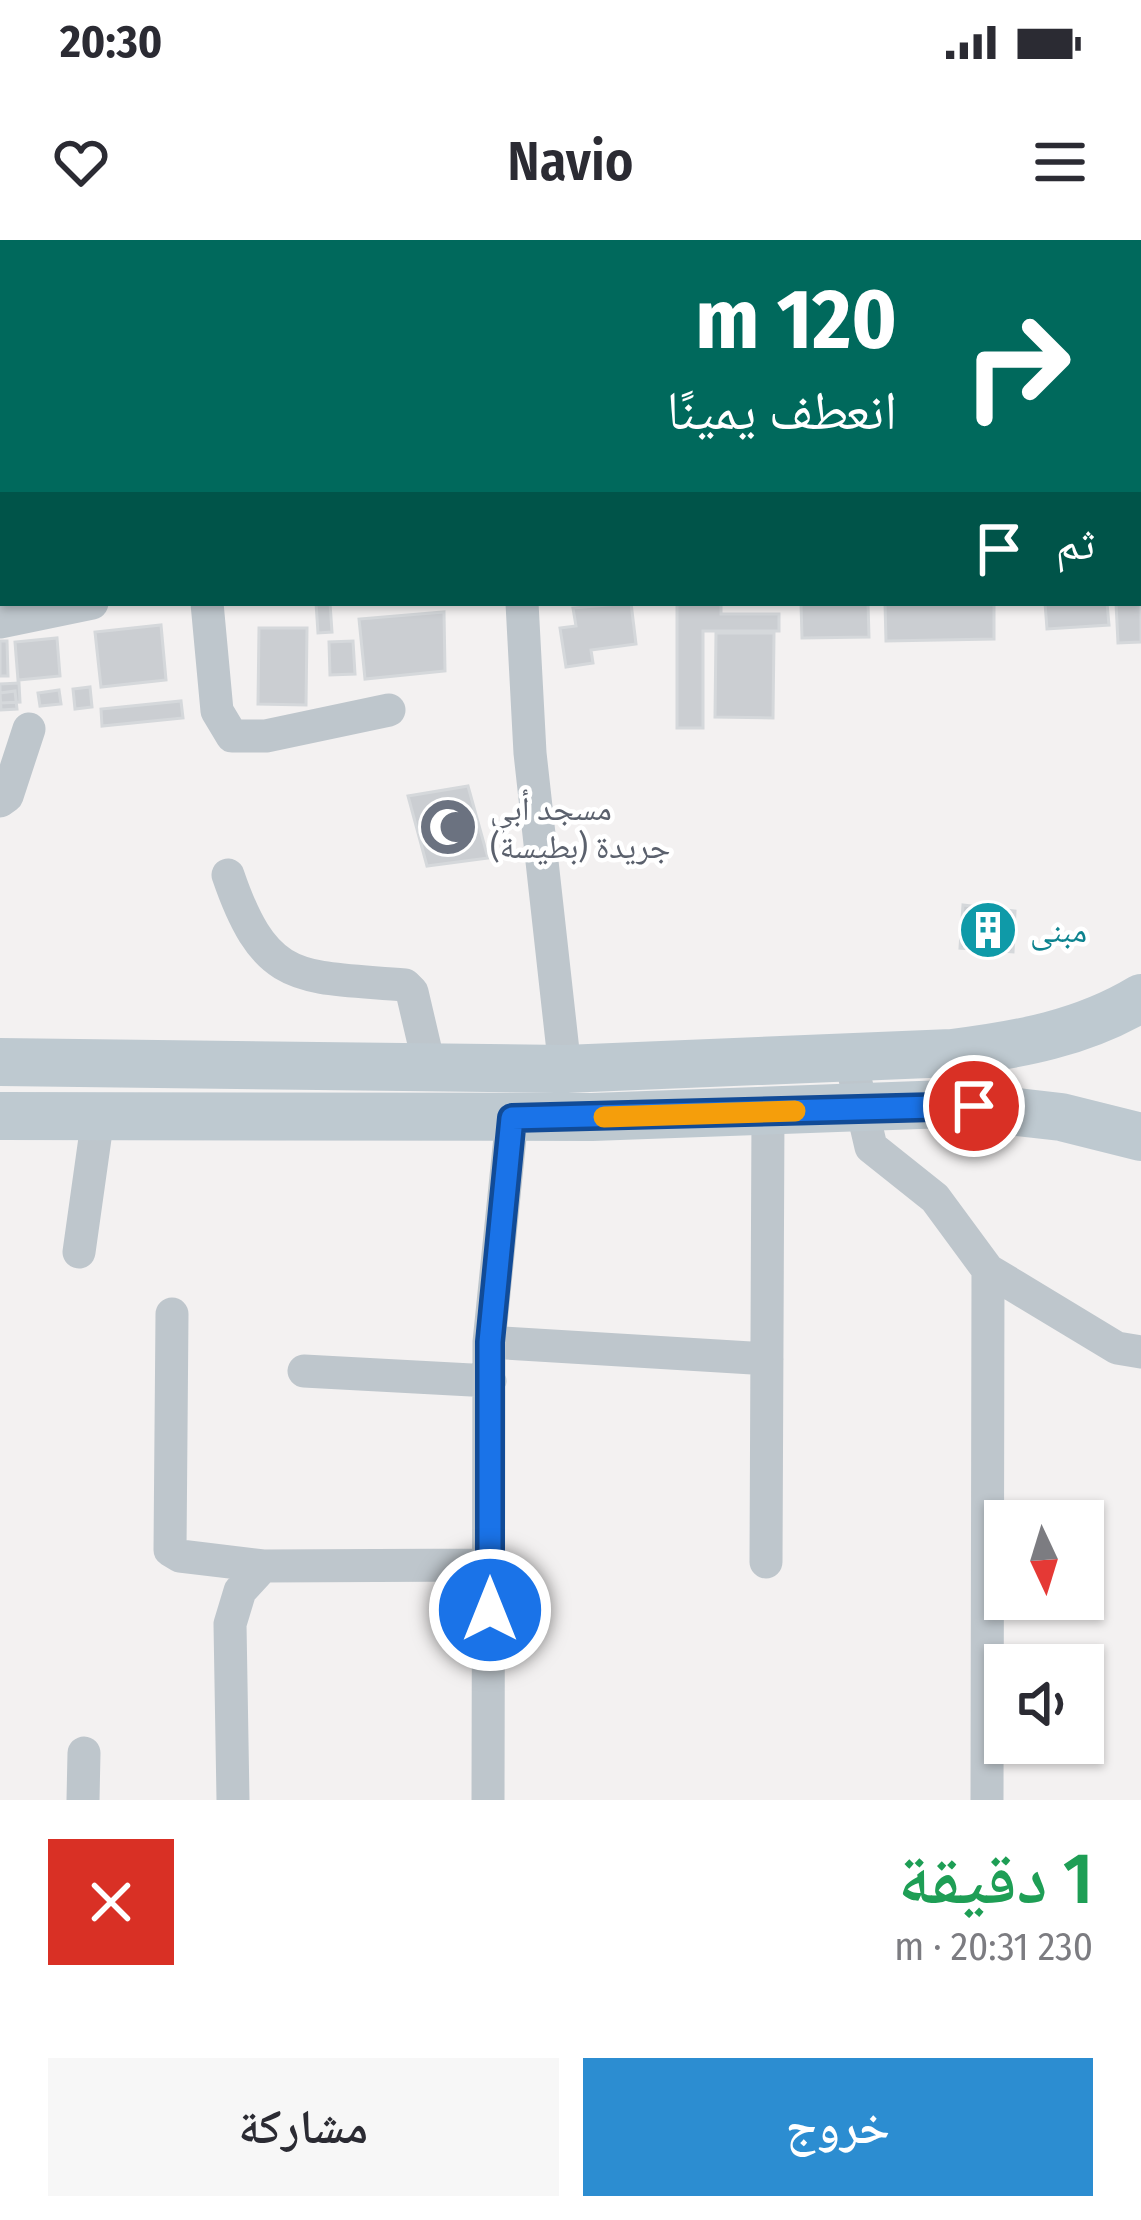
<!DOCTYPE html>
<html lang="ar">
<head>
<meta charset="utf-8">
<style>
  body { margin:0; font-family:"Fira Sans Condensed","Noto Naskh Arabic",sans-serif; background:#f7f7f7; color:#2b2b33; direction:rtl; height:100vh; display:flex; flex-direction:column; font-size:45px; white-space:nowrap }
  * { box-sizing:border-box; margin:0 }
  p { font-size:39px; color:#7c7c81 }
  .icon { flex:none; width:66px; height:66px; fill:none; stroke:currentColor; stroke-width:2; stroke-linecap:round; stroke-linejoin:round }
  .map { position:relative; height:1560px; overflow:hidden; direction:ltr }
  .panel { display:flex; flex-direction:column; background:#fff; flex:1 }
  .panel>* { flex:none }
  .guide { position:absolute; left:0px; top:0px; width:1143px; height:366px; box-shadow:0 3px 9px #0004; direction:rtl; background:#00695c; color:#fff; overflow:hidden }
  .needle { width:78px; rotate:176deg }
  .tools { position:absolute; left:984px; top:1260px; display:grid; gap:24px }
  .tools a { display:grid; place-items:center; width:120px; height:120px; border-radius:0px; background:#fff; box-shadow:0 3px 9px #0004; font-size:60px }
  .pin { position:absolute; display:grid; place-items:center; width:102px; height:102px; color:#fff; margin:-51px; border:6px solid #fff; border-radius:50%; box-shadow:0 3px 12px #0007 }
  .me { position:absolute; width:132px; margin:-66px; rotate:0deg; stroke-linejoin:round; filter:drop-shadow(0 0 9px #0008) }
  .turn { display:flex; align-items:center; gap:42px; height:252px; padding:0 48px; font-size:54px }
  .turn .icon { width:156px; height:156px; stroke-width:2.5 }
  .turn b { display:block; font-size:84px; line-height:102px }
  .then { display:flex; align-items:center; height:114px; padding:0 48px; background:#0003; gap:24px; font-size:45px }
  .round { display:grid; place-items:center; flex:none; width:126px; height:126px; border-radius:0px; background:#f7f7f7 }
  .overview { display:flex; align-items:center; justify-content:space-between; height:204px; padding:0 48px }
  h1 { font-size:72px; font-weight:600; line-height:90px; color:#1e9e55 }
  .action { display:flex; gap:24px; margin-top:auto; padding:24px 48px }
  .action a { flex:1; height:138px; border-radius:0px; background:#2c8dd1; color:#fff; font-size:48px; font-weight:600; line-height:138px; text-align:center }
  .action a+a { background:#f7f7f7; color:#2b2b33 }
  .status { display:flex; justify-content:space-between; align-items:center; height:84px; padding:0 60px; background:#fff; direction:ltr }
  .status svg { height:33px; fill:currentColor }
  header { display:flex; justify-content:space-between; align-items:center; height:156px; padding:0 48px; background:#fff; font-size:54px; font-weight:600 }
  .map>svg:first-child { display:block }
</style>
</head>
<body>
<div class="status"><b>20:30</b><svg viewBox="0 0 49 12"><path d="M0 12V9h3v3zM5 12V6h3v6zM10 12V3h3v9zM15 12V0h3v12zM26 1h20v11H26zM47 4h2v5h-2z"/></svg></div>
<header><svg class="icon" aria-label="menu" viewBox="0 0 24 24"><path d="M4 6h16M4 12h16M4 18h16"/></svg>Navio<svg class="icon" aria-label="heart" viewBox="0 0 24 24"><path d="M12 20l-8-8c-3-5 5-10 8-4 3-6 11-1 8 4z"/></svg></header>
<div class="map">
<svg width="1141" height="1560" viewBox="0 0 1141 1560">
  <rect width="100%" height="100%" fill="#f3f1f1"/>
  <path fill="#cbced2" stroke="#d5d8db" stroke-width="3" d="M 396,0 L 458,0 L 459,3 L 397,3 Z
    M 0,215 L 3,215 L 3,262 L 0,262 Z
    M 0,304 L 3,363 L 39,363 L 0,365 Z
    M 1141,350 L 1141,402 L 1118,403 L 1116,363 L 1140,363 Z
    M 316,363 L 330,363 L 332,392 L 318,393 Z
    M 631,363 L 636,404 L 591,410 L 593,423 L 566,427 L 560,388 L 576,386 L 573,368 Z
    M 677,363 L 721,363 L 721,374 L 779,374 L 779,391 L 703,391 L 703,488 L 677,488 Z
    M 801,363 L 868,363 L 869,397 L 802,398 Z
    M 885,363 L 994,363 L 994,399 L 886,401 Z
    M 1045,363 L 1107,363 L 1109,385 L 1047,389 Z
    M 444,372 L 445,431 L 365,439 L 359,379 Z
    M 161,385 L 166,440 L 101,447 L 95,392 Z
    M 259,388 L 307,388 L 306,465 L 258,464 Z
    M 716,393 L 774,393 L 773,478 L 715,477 Z
    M 57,398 L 60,436 L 18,440 L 15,402 Z
    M 0,401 L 7,401 L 8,436 L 0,436 Z
    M 353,401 L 355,434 L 330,435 L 329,402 Z
    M 19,443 L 20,462 L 0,463 L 0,444 Z
    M 90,447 L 92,467 L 75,469 L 73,449 Z
    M 59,450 L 61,464 L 40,466 L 38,453 Z
    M 15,451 L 17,469 L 1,470 L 0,453 Z
    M 181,461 L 183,478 L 102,486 L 101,469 Z
    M 468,546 L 488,618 L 427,626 L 408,556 Z
    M 963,665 L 1015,671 L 1013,712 L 960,708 Z"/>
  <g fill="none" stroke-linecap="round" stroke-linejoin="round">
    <path stroke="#bec6cc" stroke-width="33" d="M 543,0 L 543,3
      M 933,3 L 971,0
      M 0,63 L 3,63
      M 1140,310 L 1141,310
      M 207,363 L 217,471 L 232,496 L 266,496 L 389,470
      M 522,363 L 530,513 L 565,829
      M 0,382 L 92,363
      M 0,561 L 7,556 L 29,489
      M 228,635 C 266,746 299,736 405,745 L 412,752 L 430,829
      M 850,817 L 871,907 L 935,958 L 988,1030 L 987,1560
      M 79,1012 L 98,877
      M 988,1030 L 1117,1108 L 1141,1112
      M 172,1074 L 170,1310 L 180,1316 L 263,1326
      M 489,1102 L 767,1119
      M 304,1131 L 490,1141
      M 766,1322 L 768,873
      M 83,1560 L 84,1513
      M 233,1560 L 230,1384 L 240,1351 L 263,1326 L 490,1325
      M 488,1560 L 489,1102 L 512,878"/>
    <path stroke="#bec9d0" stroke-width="48" d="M 0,822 L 565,829 L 952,813 C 1018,805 1083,793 1141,758
      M 0,876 L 592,877 L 947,864 L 1061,877 L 1141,897"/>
  </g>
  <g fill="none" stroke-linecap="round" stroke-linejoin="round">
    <g stroke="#114b97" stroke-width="30">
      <path id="route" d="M 490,1370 L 490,1102 L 512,878 L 974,866"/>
    </g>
    <use href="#route" stroke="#1a73e8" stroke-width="21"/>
    <path stroke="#f59e0b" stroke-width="21" d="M 604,877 L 795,871"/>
  </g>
  <defs>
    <g id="mosque-disc" transform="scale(3)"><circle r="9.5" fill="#6b7280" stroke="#fff"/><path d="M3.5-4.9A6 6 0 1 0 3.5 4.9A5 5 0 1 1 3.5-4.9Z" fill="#fff"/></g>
    <g id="building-disc" transform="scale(3)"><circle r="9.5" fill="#0f9aa8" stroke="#fff"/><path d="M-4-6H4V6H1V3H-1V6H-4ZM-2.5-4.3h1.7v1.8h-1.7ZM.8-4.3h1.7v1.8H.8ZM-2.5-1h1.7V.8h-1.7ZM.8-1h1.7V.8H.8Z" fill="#fff"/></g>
  </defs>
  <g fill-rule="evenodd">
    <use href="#mosque-disc" x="448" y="587"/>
    <use href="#building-disc" x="988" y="690"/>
  </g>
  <g text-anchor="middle" stroke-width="9" stroke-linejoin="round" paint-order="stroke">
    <g font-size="33" fill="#5b616d" stroke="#fff" text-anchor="start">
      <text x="490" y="580">مسجد أبي<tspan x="490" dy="38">جريدة (بطيسة)</tspan></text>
    </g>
    <g font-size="33" fill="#0d838f" stroke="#fff" text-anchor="start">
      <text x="1030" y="702">مبنى</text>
    </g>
  </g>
</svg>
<div class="tools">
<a><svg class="needle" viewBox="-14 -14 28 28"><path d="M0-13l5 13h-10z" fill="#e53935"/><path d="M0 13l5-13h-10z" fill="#7c7c81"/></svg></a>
<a><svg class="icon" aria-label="sound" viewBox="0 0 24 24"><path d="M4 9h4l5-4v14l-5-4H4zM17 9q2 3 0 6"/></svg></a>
</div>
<div class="pin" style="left:974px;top:866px;background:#d93025"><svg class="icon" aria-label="arrive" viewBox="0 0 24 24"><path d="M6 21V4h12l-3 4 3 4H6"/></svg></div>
<svg class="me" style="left:490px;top:1370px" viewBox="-20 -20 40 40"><circle r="17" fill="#1a73e8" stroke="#fff" stroke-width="3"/><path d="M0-11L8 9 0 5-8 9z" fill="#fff"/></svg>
<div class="guide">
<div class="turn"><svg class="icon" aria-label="right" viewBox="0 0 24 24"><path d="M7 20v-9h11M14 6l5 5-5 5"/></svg><div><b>120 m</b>انعطف يمينًا</div></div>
<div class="then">ثم<svg class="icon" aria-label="arrive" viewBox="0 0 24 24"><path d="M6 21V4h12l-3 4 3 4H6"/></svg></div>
</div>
</div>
<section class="panel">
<div class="overview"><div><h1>1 دقيقة</h1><p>230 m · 20:31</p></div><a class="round" style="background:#d93025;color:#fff"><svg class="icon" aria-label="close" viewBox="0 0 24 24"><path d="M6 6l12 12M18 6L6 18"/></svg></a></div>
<div class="action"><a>خروج</a><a>مشاركة</a></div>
</section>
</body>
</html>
